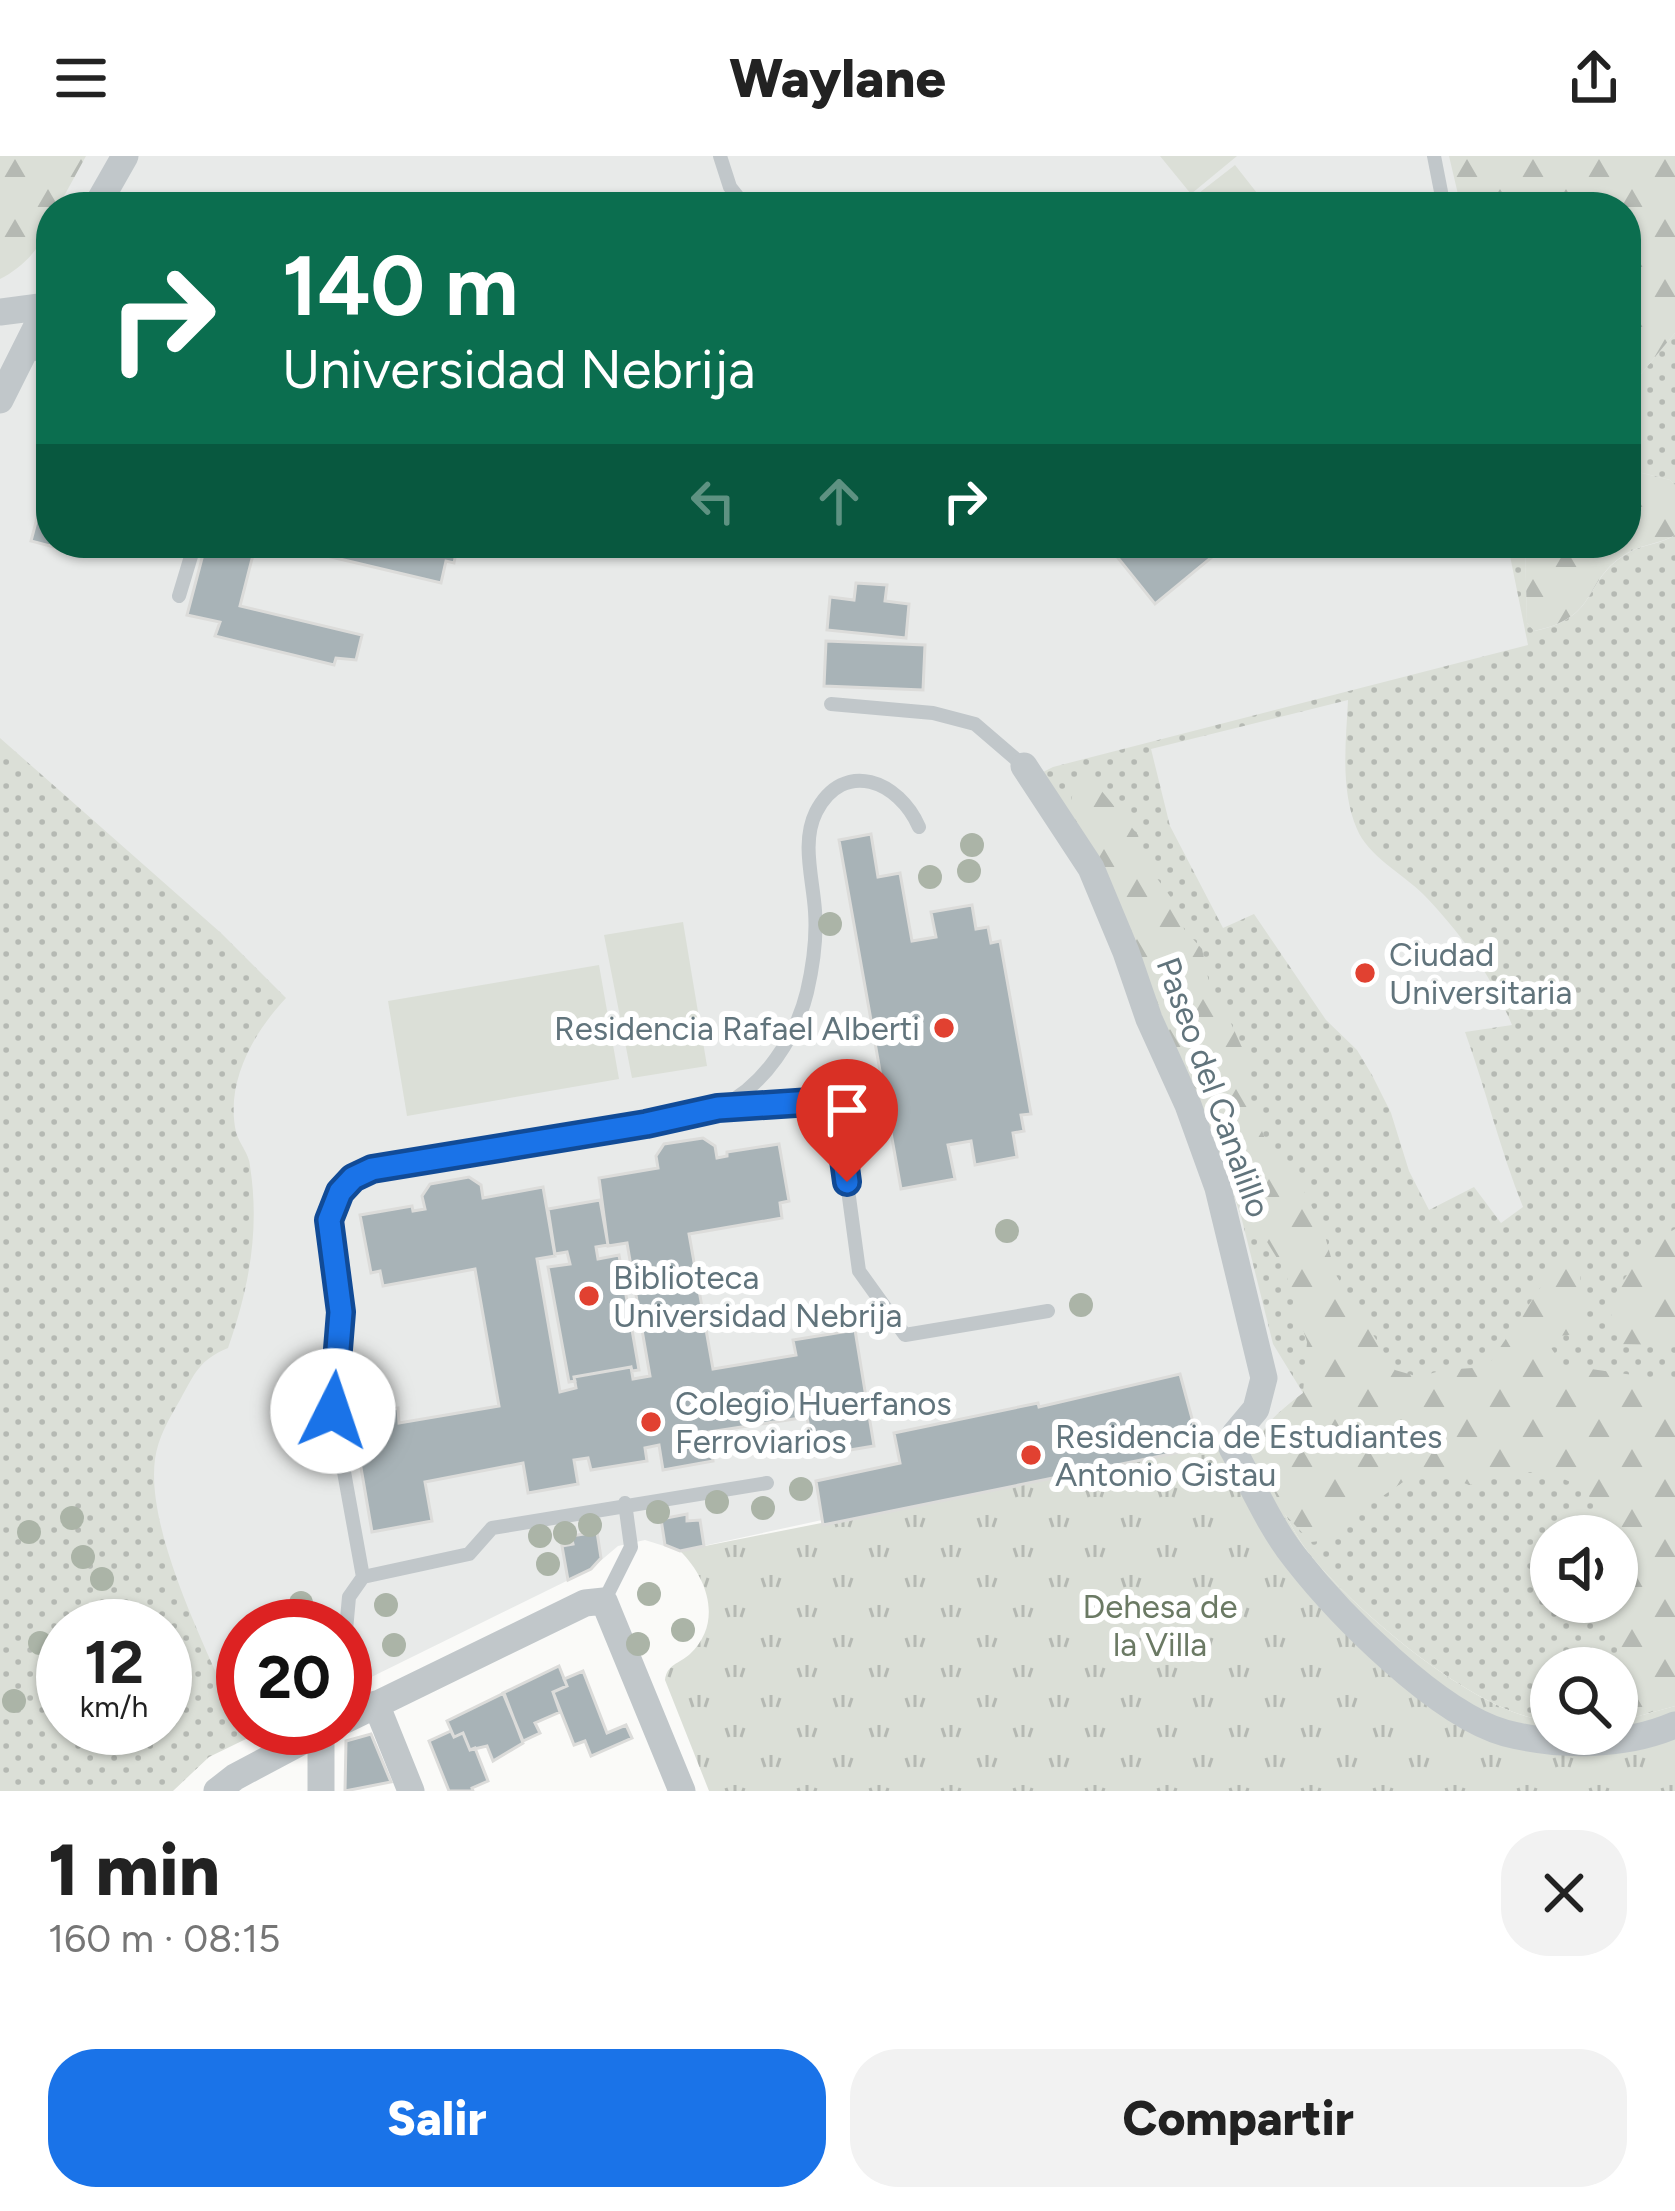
<!DOCTYPE html>
<html lang="es">
<head>
<meta charset="utf-8">
<style>
  body { margin:0; font-family:Figtree,sans-serif; background:#f2f2f2; color:#222; height:100vh; display:flex; flex-direction:column; font-size:45px; white-space:nowrap }
  * { box-sizing:border-box; margin:0 }
  p { font-size:39px; color:#767676 }
  .icon { flex:none; width:66px; height:66px; fill:none; stroke:currentColor; stroke-width:2; stroke-linecap:round; stroke-linejoin:round }
  .map { position:relative; height:1635px; overflow:hidden }
  .drawer { display:flex; flex-direction:column; background:#fff; flex:1 }
  .drawer>* { flex:none }
  .banner { position:absolute; left:36px; top:36px; width:1605px; height:366px; border-radius:48px; box-shadow:0 3px 9px #0004; background:#0b6e4f; color:#fff; overflow:hidden }
  .buttons { position:absolute; left:1530px; top:1359px; display:grid; gap:24px }
  .buttons a { display:grid; place-items:center; width:108px; height:108px; border-radius:50%; background:#fff; box-shadow:0 3px 9px #0004; font-size:60px }
  .speed { position:absolute; left:36px; top:1443px; display:flex; gap:24px; font-size:60px; font-weight:700; text-align:center }
  .speed>* { display:grid; place-content:center; width:156px; height:156px; border-radius:50%; background:#fff; box-shadow:0 3px 9px #0004; line-height:1 }
  .speed small { font-size:30px; font-weight:400 }
  .speed .limit { border:18px solid #d22; background:#fff; color:#111 }
  .pin { position:absolute; display:grid; place-items:center; width:102px; height:102px; color:#fff; margin:-123px -51px; border-radius:50% 50% 50% 0; rotate:-45deg; box-shadow:0 0 12px #0007 }
  .pin .icon { rotate:45deg }
  .me { position:absolute; width:132px; margin:-66px; rotate:4deg; stroke-linejoin:round; filter:drop-shadow(0 0 9px #0008) }
  .turn { display:flex; align-items:center; gap:42px; height:252px; padding:0 48px; font-size:54px }
  .turn .icon { width:156px; height:156px; stroke-width:2.5 }
  .turn b { display:block; font-size:84px; line-height:102px }
  .lanes { display:flex; align-items:center; height:114px; padding:0 48px; background:#0003; justify-content:center; gap:60px; direction:ltr }
  .lanes .off { opacity:.35 }
  .round { display:grid; place-items:center; flex:none; width:126px; height:126px; border-radius:48px; background:#f2f2f2 }
  .summary { display:flex; align-items:center; justify-content:space-between; height:204px; padding:0 48px }
  h1 { font-size:72px; font-weight:800; line-height:90px }
  .primary-button { display:flex; gap:24px; margin-top:auto; padding:24px 48px }
  .primary-button a { flex:1; height:138px; border-radius:48px; background:#1a73e8; color:#fff; font-size:48px; font-weight:800; line-height:138px; text-align:center }
  .primary-button a+a { background:#f2f2f2; color:#222 }
  header { display:flex; justify-content:space-between; align-items:center; height:156px; padding:0 48px; background:#fff; font-size:54px; font-weight:800 }
  .map>svg:first-child { display:block }
</style>
</head>
<body>
<header><svg class="icon" aria-label="menu" viewBox="0 0 24 24"><path d="M4 6h16M4 12h16M4 18h16"/></svg>Waylane<svg class="icon" aria-label="share" viewBox="0 0 24 24"><path d="M12 15V3M7 8l5-5 5 5M5 13v7h14v-7"/></svg></header>
<div class="map">
<svg width="1675" height="1635" viewBox="0 0 1675 1635">
  <defs>
    <pattern id="grass-dots" width="8" height="8" patternUnits="userSpaceOnUse" patternTransform="scale(3)"><rect width="8" height="8" fill="#dbdfd7"/><path d="M2 2h.1M6 6h.1" fill="none" stroke="#b5b9b3" stroke-width="1.8" stroke-linecap="round"/></pattern>
    <pattern id="forest-firs" width="22" height="20" patternUnits="userSpaceOnUse" patternTransform="scale(3)"><rect width="22" height="20" fill="#dbdfd7"/><path d="M5 1l3.5 6h-7zM16 11l3.5 6h-7z" fill="#b5b9b3"/></pattern>
    <pattern id="park-tufts" width="24" height="20" patternUnits="userSpaceOnUse" patternTransform="scale(3)"><rect width="24" height="20" fill="#dbdfd7"/><path d="M3 7l-1-3M5 7V3M7 7l1-3M15 17l-1-3M17 17v-4M19 17l1-3" fill="none" stroke="#b5b9b3"/></pattern>
  </defs>
  <rect width="100%" height="100%" fill="#fafaf8"/>
  <path fill="#e8eae9" fill-rule="evenodd" d="M 0,0 L 1675,0 L 1675,1550 L 1617,1566 L 1617,1512 L 1551,1512 L 1551,1565 L 1310,1398 L 1254,1294 L 822,1364 L 680,1395 L 645,1384 L 618,1390 L 591,1413 L 345,1534 L 345,1470 L 243,1470 L 243,1572 L 268,1572 L 246,1583 L 0,1635 ZM 51,51 L 1626,51 L 1626,387 L 51,387 ZM 1551,1380 L 1617,1380 L 1617,1446 L 1551,1446 ZM 63,1470 L 165,1470 L 165,1572 L 63,1572 Z"/>
  <path fill="url(#grass-dots)" fill-rule="evenodd" d="M 1675,177 L 1675,329 L 1670,324 L 1626,313 L 1626,236 Z
    M 1675,379 L 1675,1550 L 1617,1566 L 1617,1512 L 1551,1512 L 1551,1565 C 1479,1561 1356,1455 1311,1400 C 1287,1370 1272,1327 1254,1294 C 1262,1267 1282,1254 1303,1237 L 1273,1188 L 1241,1060 L 1213,981 L 1041,617 L 1053,611 L 1528,489 L 1508,390 L 1525,387 L 1527,467 L 1535,475 C 1602,461 1581,423 1630,396 C 1644,388 1662,388 1675,379 ZM 1348,544 C 1346,586 1340,634 1357,673 C 1368,700 1403,718 1423,738 C 1460,776 1492,820 1512,869 L 1465,876 C 1486,934 1500,994 1523,1051 L 1501,1067 L 1474,1031 L 1429,1054 L 1409,1015 L 1391,957 L 1372,919 L 1357,894 L 1326,864 L 1254,758 L 1223,772 L 1170,670 L 1151,593 ZM 1551,1380 L 1617,1380 L 1617,1446 L 1551,1446 Z
    M 0,582 L 221,777 L 286,842 C 254,876 225,926 236,976 C 239,988 249,997 250,1010 C 260,1074 249,1132 228,1192 C 199,1204 195,1217 180,1244 C 169,1263 158,1281 155,1303 C 145,1380 215,1510 246,1583 L 209,1601 L 173,1635 L 0,1635 ZM 63,1470 L 165,1470 L 165,1572 L 63,1572 Z"/>
  <path fill="url(#forest-firs)" d="M 0,0 L 86,0 L 58,51 L 51,51 C 51,83 26,110 0,123 Z
    M 1449,0 L 1675,0 L 1675,177 L 1626,236 L 1626,51 L 1461,51 Z
    M 1626,313 L 1670,324 L 1675,329 L 1675,379 C 1662,387 1644,388 1629,396 C 1581,423 1602,461 1534,475 L 1527,467 L 1525,387 L 1626,387 Z
    M 1075,622 L 1087,623 L 1100,633 L 1138,679 L 1143,703 L 1180,754 L 1184,773 L 1202,793 L 1211,836 L 1229,863 L 1245,898 L 1248,936 L 1270,997 L 1300,1027 L 1323,1073 L 1336,1119 L 1395,1214 L 1419,1221 L 1443,1214 L 1487,1211 L 1552,1114 L 1568,1102 L 1581,1109 L 1580,1136 L 1590,1169 L 1577,1178 L 1558,1180 L 1551,1192 L 1563,1209 L 1675,1225 L 1675,1545 L 1650,1556 L 1617,1560 L 1617,1512 L 1606,1512 L 1618,1495 L 1615,1480 L 1590,1446 L 1617,1446 L 1617,1380 L 1594,1380 L 1597,1351 L 1583,1332 L 1549,1316 L 1518,1316 L 1469,1329 L 1439,1317 L 1416,1317 L 1367,1351 L 1330,1384 L 1311,1386 L 1277,1350 L 1252,1303 C 1261,1271 1277,1257 1303,1237 L 1307,1186 L 1285,1115 L 1245,1050 L 1216,966 L 1176,897 L 1124,754 L 1070,653 Z
    M 1675,1073 L 1675,1189 L 1619,1188 L 1609,1150 C 1624,1120 1645,1089 1675,1073 Z"/>
  <path fill="url(#park-tufts)" d="M 1200,1292 L 1254,1294 C 1272,1327 1287,1370 1311,1400 C 1356,1455 1479,1561 1551,1565 L 1551,1578 L 1617,1578 L 1617,1566 L 1675,1550 L 1675,1635 L 709,1635 L 665,1524 C 667,1508 679,1508 690,1498 C 723,1467 708,1422 680,1395 Z"/>
  <path fill="#dbdfd7" d="M 1160,0 L 1237,0 L 1191,38 Z
    M 1235,9 L 1268,51 L 1181,51 Z
    M 683,766 L 707,910 L 632,922 L 604,779 Z
    M 599,809 L 619,923 L 407,960 L 388,845 Z"/>
  <path fill="#a8b3b7" stroke="#dcdcda" stroke-width="3" d="M 51,309 L 51,387 L 71,387 L 69,395 L 31,385 Z
    M 206,387 L 256,387 L 240,450 L 362,479 L 356,504 L 336,502 L 334,509 L 215,480 L 220,466 L 187,459 Z
    M 325,387 L 452,387 L 450,396 L 456,397 L 454,407 L 446,405 L 441,427 L 323,399 Z
    M 1106,387 L 1229,387 L 1155,448 Z
    M 856,427 L 887,429 L 885,445 L 909,448 L 906,482 L 827,474 L 830,441 L 854,444 Z
    M 826,485 L 925,489 L 923,534 L 824,530 Z
    M 871,678 L 878,721 L 900,717 L 912,785 L 936,781 L 931,756 L 972,749 L 976,773 L 988,771 L 991,787 L 1000,785 L 1031,958 L 1021,959 L 1024,975 L 1013,977 L 1017,1001 L 975,1009 L 971,985 L 948,989 L 955,1023 L 901,1033 L 839,684 Z
    M 703,982 L 715,990 L 717,1002 L 727,1000 L 727,996 L 779,988 L 789,1045 L 780,1047 L 782,1062 L 689,1078 L 713,1213 L 796,1199 L 793,1184 L 855,1174 L 874,1290 L 814,1300 L 807,1261 L 709,1276 L 713,1305 L 663,1314 L 659,1289 L 645,1292 L 647,1305 L 591,1314 L 588,1302 L 574,1304 L 578,1328 L 528,1337 L 523,1307 L 425,1326 L 432,1365 L 372,1376 L 352,1259 L 398,1252 L 399,1267 L 499,1250 L 475,1113 L 383,1130 L 380,1115 L 371,1117 L 360,1059 L 412,1050 L 413,1055 L 425,1053 L 422,1040 L 430,1028 L 469,1021 L 481,1029 L 483,1042 L 543,1031 L 555,1100 L 537,1103 L 560,1236 L 576,1232 L 574,1221 L 631,1211 L 633,1223 L 650,1220 L 627,1087 L 608,1090 L 599,1022 L 658,1012 L 656,1000 L 664,988 Z
    M 600,1044 L 608,1089 L 596,1091 L 598,1103 L 619,1099 L 639,1214 L 632,1215 L 631,1211 L 574,1221 L 575,1225 L 569,1226 L 548,1111 L 570,1108 L 567,1096 L 555,1098 L 548,1053 Z
    M 1180,1218 L 1200,1292 L 823,1369 L 816,1325 L 900,1307 L 894,1277 L 1038,1247 L 1039,1251 Z
    M 687,1358 L 687,1365 L 700,1364 L 704,1390 L 680,1395 L 665,1389 L 661,1363 Z
    M 597,1376 L 601,1402 L 591,1413 L 568,1424 L 562,1390 L 573,1388 L 571,1380 Z
    M 559,1510 L 567,1530 L 553,1536 L 560,1556 L 535,1567 L 540,1577 L 523,1585 L 503,1537 Z
    M 583,1515 L 607,1577 L 626,1569 L 632,1582 L 591,1600 L 585,1585 L 574,1589 L 553,1536 L 567,1530 L 564,1523 Z
    M 504,1537 L 523,1587 L 493,1605 L 487,1590 L 470,1594 L 463,1577 L 454,1581 L 447,1565 Z
    M 451,1575 L 454,1581 L 463,1577 L 470,1594 L 475,1592 L 488,1625 L 472,1632 L 473,1635 L 449,1635 L 429,1585 Z
    M 371,1578 L 391,1626 L 345,1635 L 346,1585 Z"/>
  <g fill="none" stroke-linecap="round" stroke-linejoin="round">
    <path stroke="#c1c7ca" stroke-width="14" d="M 720,0 L 730,31 L 746,51
      M 1434,0 L 1444,51
      M 23,194 L 51,202
      M 179,440 L 195,387
      M 831,548 L 933,557 L 975,568 L 1024,610
      M 725,951 L 811,946 L 827,955 L 841,982 L 859,1115 L 905,1179 L 1048,1155
      M 363,1421 L 333,1255 L 341,1157 L 329,1064 L 340,1036 L 353,1022 L 372,1014 C 450,1001 528,988 606,975 C 642,969 688,966 722,950 C 764,930 796,881 807,836 C 813,810 817,782 815,755 C 813,723 801,686 816,656 C 844,602 899,625 919,671
      M 604,1445 L 631,1391 L 625,1347
      M 345,1485 L 349,1441 L 363,1421 L 469,1398 L 492,1372 L 767,1327
      M 345,1496 L 355,1559"/>
    <path stroke="#c1c7ca" stroke-width="27" d="M 96,51 L 125,0
      M 0,156 L 47,150
      M 0,244 L 51,142
      M 1024,610 L 1091,712 L 1126,796 L 1149,863 L 1188,949 L 1218,1032 L 1264,1222 L 1256,1253 L 1235,1278 L 1232,1292 C 1252,1328 1270,1371 1296,1403 C 1339,1458 1437,1558 1505,1577 C 1559,1591 1624,1591 1675,1569
      M 376,1548 L 411,1635
      M 345,1564 L 585,1447 L 604,1445 L 682,1635
      M 321,1575 L 321,1635
      M 217,1635 L 235,1621 L 327,1572"/>
  </g>
  <g fill="#abb4a7">
    <circle cx="972" cy="689" r="12"/>
    <circle cx="969" cy="715" r="12"/>
    <circle cx="930" cy="721" r="12"/>
    <circle cx="830" cy="768" r="12"/>
    <circle cx="1007" cy="1075" r="12"/>
    <circle cx="1081" cy="1149" r="12"/>
    <circle cx="801" cy="1333" r="12"/>
    <circle cx="717" cy="1346" r="12"/>
    <circle cx="763" cy="1352" r="12"/>
    <circle cx="658" cy="1356" r="12"/>
    <circle cx="72" cy="1362" r="12"/>
    <circle cx="590" cy="1369" r="12"/>
    <circle cx="29" cy="1376" r="12"/>
    <circle cx="565" cy="1377" r="12"/>
    <circle cx="540" cy="1380" r="12"/>
    <circle cx="83" cy="1401" r="12"/>
    <circle cx="548" cy="1408" r="12"/>
    <circle cx="102" cy="1423" r="12"/>
    <circle cx="649" cy="1438" r="12"/>
    <circle cx="301" cy="1447" r="12"/>
    <circle cx="386" cy="1449" r="12"/>
    <circle cx="683" cy="1474" r="12"/>
    <circle cx="40" cy="1487" r="12"/>
    <circle cx="638" cy="1488" r="12"/>
    <circle cx="394" cy="1489" r="12"/>
    <circle cx="14" cy="1545" r="12"/>
  </g>
  <g fill="none" stroke-linecap="round" stroke-linejoin="round">
    <g stroke="#114b97" stroke-width="30">
      <path id="route" d="M 333,1255 L 341,1156 L 329,1064 L 340,1036 L 353,1022 L 372,1013 L 646,968 L 718,952 L 811,946 L 827,956 L 841,982 L 847,1026"/>
    </g>
    <use href="#route" stroke="#1a73e8" stroke-width="21"/>
  </g>
  <g fill="#e14131" stroke="#fff" stroke-width="4.5">
    <circle cx="1365" cy="817" r="12"/>
    <circle cx="944" cy="872" r="12"/>
    <circle cx="589" cy="1140" r="12"/>
    <circle cx="651" cy="1266" r="12"/>
    <circle cx="1031" cy="1299" r="12"/>
  </g>
  <g text-anchor="middle" stroke-width="12" stroke-linejoin="round" paint-order="stroke">
    <g font-size="33" fill="#61747c" stroke="#fff" text-anchor="start">
      <text x="1389" y="810">Ciudad<tspan x="1389" dy="38">Universitaria</tspan></text>
      <text x="920" y="884" text-anchor="end">Residencia Rafael Alberti</text>
      <text x="613" y="1133">Biblioteca<tspan x="613" dy="38">Universidad Nebrija</tspan></text>
      <text x="675" y="1259">Colegio Huerfanos<tspan x="675" dy="38">Ferroviarios</tspan></text>
      <text x="1055" y="1292">Residencia de Estudiantes<tspan x="1055" dy="38">Antonio Gistau</tspan></text>
    </g>
    <g font-size="33" fill="#61747c" stroke="#fff">
      <text transform="translate(1214 931) rotate(70)" y="12">Paseo del Canalillo</text>
    </g>
    <g font-size="33" fill="#6b7a64" stroke="#fff">
      <text x="1160" y="1462">Dehesa de<tspan x="1160" dy="38">la Villa</tspan></text>
    </g>
  </g>
</svg>
<div class="buttons">
<a><svg class="icon" aria-label="sound" viewBox="0 0 24 24"><path d="M4 9h4l5-4v14l-5-4H4zM17 9q2 3 0 6"/></svg></a>
<a><svg class="icon" aria-label="search" viewBox="0 0 24 24"><circle cx="10" cy="10" r="6"/><path d="M15 15l6 6"/></svg></a>
</div>
<div class="speed"><div>12<small>km/h</small></div><div class="limit">20</div></div>
<div class="pin" style="left:847px;top:1026px;background:#d93025"><svg class="icon" aria-label="arrive" viewBox="0 0 24 24"><path d="M6 21V4h12l-3 4 3 4H6"/></svg></div>
<svg class="me" style="left:333px;top:1255px" viewBox="-20 -20 40 40"><circle r="19" fill="#fff"/><path d="M0-13L10 11 0 6-10 11z" fill="#1a73e8"/></svg>
<div class="banner">
<div class="turn"><svg class="icon" aria-label="right" viewBox="0 0 24 24"><path d="M7 20v-9h11M14 6l5 5-5 5"/></svg><div><b>140 m</b>Universidad Nebrija</div></div>
<div class="lanes"><svg class="icon off" aria-label="left" viewBox="0 0 24 24"><path d="M17 20v-9H6M10 6l-5 5 5 5"/></svg><svg class="icon off" aria-label="ahead" viewBox="0 0 24 24"><path d="M12 20V5M6 11l6-6 6 6"/></svg><svg class="icon" aria-label="right" viewBox="0 0 24 24"><path d="M7 20v-9h11M14 6l5 5-5 5"/></svg></div>
</div>
</div>
<section class="drawer">
<div class="summary"><div><h1>1 min</h1><p>160 m · 08:15</p></div><a class="round"><svg class="icon" aria-label="close" viewBox="0 0 24 24"><path d="M6 6l12 12M18 6L6 18"/></svg></a></div>
<div class="primary-button"><a>Salir</a><a>Compartir</a></div>
</section>
</body>
</html>
